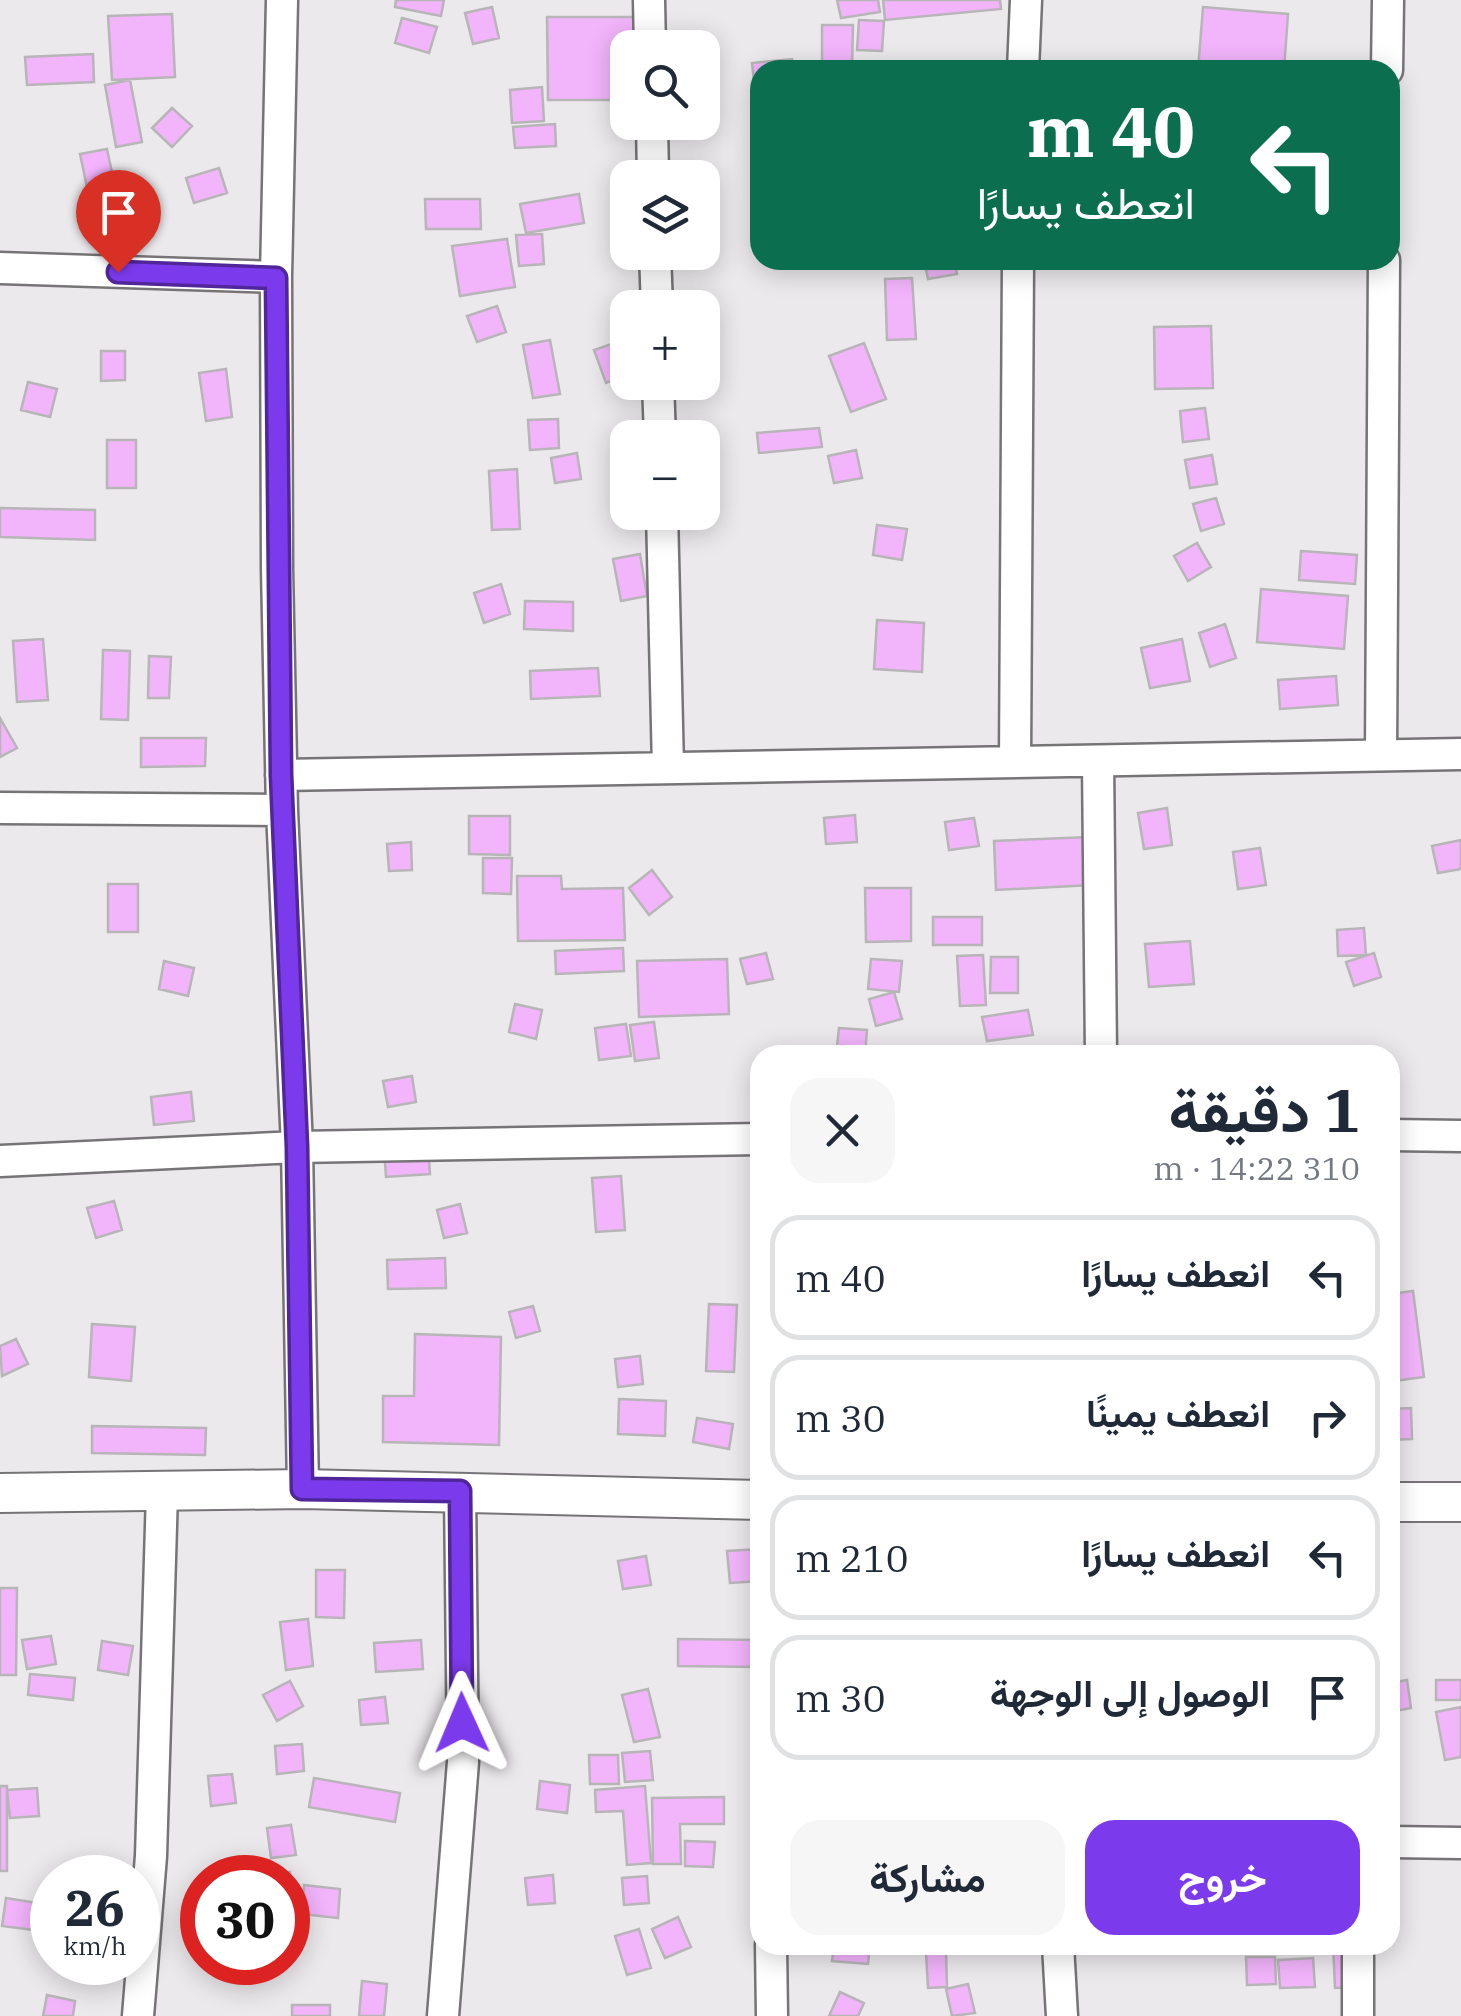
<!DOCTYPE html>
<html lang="ar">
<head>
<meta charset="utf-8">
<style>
  body { margin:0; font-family:"IBM Plex Serif",Vazirmatn,serif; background:#f6f6f7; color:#1f2937; direction:rtl; height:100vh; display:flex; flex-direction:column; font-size:38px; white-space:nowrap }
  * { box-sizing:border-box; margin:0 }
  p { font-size:32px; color:#747a83 }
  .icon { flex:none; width:55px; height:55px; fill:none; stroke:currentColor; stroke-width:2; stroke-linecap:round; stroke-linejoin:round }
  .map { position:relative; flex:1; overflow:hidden; direction:ltr }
  .details { position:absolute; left:750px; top:1045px; width:650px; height:910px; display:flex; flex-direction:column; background:#fff; border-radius:30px; box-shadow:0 5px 25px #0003; direction:rtl }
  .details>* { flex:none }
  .guide { position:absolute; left:750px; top:60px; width:650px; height:210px; border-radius:30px; box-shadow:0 5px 25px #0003; direction:rtl; background:#0b6e4f; color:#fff; overflow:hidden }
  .fabs { position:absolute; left:610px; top:30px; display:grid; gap:20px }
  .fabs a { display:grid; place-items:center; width:110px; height:110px; border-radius:20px; background:#fff; box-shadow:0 5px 25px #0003; font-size:50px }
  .speed { position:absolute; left:30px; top:1855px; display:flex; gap:20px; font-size:50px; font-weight:700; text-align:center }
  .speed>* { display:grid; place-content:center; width:130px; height:130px; border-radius:50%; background:#fff; box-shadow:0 5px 25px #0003; line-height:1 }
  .speed small { font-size:25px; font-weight:400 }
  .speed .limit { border:15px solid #d22; background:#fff; color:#111 }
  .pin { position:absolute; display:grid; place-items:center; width:85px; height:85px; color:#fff; margin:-102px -42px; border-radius:50% 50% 50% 0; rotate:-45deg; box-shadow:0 0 10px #0007 }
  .pin .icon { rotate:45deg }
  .me { position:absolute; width:110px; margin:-55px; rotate:359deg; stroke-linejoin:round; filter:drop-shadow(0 0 8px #0008) }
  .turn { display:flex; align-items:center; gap:35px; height:210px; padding:0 40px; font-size:45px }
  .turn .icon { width:130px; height:130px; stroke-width:2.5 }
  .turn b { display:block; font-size:70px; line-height:85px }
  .round { display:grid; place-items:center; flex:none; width:105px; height:105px; border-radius:30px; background:#f6f6f7 }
  .headline { display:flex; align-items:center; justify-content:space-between; height:170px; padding:0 40px }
  h1 { font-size:60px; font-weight:700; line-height:75px }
  .action { display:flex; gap:20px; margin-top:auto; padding:20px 40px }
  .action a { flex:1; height:115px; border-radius:30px; background:#7c3aed; color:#fff; font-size:40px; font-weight:700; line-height:115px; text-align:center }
  .action a+a { background:#f6f6f7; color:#1f2937 }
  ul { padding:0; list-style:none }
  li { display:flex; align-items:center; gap:30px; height:125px; margin:0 20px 15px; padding:0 20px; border:5px solid #e0e1e3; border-radius:30px }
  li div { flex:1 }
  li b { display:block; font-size:38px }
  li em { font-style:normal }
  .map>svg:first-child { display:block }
</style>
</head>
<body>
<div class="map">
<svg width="1461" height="2016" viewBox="0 0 1461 2016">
  <rect width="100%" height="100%" fill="#ece9ec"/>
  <path fill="#f2b4fb" stroke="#b8b5b8" stroke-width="2.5" d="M 396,0 L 444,0 L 441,16 L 395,7 Z
    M 837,0 L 878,0 L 880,12 L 841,18 Z
    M 883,0 L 1000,0 L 1001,9 L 885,20 Z
    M 492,7 L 499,38 L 473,44 L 465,13 Z
    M 1203,7 L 1288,14 L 1284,70 L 1198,70 Z
    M 172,14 L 175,77 L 112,80 L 108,16 Z
    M 547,17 L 646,17 L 646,48 L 628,48 L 628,100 L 548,100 Z
    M 402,18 L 437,27 L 429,53 L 395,43 Z
    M 859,20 L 884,21 L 882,51 L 857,50 Z
    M 822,25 L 853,25 L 852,70 L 822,70 Z
    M 93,54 L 94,82 L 27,85 L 25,57 Z
    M 792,59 L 794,70 L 760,70 L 760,99 L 756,99 L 752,63 Z
    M 130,80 L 142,142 L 116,147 L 105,85 Z
    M 542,87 L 544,121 L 512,123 L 510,90 Z
    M 172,108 L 192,126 L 172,147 L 152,128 Z
    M 555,124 L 556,146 L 515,148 L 513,127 Z
    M 107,149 L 117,196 L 90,202 L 80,154 Z
    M 219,168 L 227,193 L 194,203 L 186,178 Z
    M 579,194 L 584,223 L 526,233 L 520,204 Z
    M 425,199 L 480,199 L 481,229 L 426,229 Z
    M 542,234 L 544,264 L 519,266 L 516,235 Z
    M 507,239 L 515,287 L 460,296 L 452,246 Z
    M 924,260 L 955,260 L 957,274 L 928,279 Z
    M 912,278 L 916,339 L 887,340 L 885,279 Z
    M 497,306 L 506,332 L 477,342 L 467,316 Z
    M 1211,326 L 1213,388 L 1155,389 L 1154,327 Z
    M 626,339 L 628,375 L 606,383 L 594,350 Z
    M 550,340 L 560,394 L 533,398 L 523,345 Z
    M 864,343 L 886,399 L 851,412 L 829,356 Z
    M 101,351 L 125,351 L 125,380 L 101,381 Z
    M 226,369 L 232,417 L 206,421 L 199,373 Z
    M 28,382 L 57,389 L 50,417 L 21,410 Z
    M 1205,408 L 1209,439 L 1183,442 L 1180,411 Z
    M 558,419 L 559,448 L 530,450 L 528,420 Z
    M 819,428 L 822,447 L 759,453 L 757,433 Z
    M 107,440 L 136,440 L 136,488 L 107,488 Z
    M 856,450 L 862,478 L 834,483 L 828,456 Z
    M 577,453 L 581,479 L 555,483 L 551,458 Z
    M 1212,455 L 1217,484 L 1190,488 L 1185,460 Z
    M 517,469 L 520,529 L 492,530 L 489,471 Z
    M 1216,498 L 1224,524 L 1201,531 L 1193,504 Z
    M 0,508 L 95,510 L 95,540 L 0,537 Z
    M 877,525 L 907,529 L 902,560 L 873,555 Z
    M 1197,543 L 1211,567 L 1188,581 L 1174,556 Z
    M 1301,551 L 1357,555 L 1355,584 L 1299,580 Z
    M 640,554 L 647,596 L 621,601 L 613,559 Z
    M 501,584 L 510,614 L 484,623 L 474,593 Z
    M 1261,589 L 1348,596 L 1344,649 L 1257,642 Z
    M 525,601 L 573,602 L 573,631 L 524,629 Z
    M 877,620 L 924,623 L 922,672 L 874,669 Z
    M 1225,624 L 1236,658 L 1210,667 L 1199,633 Z
    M 43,639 L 48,700 L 17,702 L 13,641 Z
    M 1182,639 L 1190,681 L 1150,688 L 1141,648 Z
    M 103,650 L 130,651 L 128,720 L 101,719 Z
    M 149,656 L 171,657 L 169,698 L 148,698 Z
    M 598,668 L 600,696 L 531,699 L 530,671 Z
    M 1336,676 L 1338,705 L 1280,709 L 1278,680 Z
    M 0,718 L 17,748 L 0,757 Z
    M 141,738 L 206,738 L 205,766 L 141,767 Z
    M 1167,808 L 1172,845 L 1144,849 L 1138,813 Z
    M 855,815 L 857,842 L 826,844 L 824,818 Z
    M 469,816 L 510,816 L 510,855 L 469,854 Z
    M 974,818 L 979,846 L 949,850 L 945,822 Z
    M 1089,837 L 1092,885 L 996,890 L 994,841 Z
    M 1461,840 L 1461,869 L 1438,873 L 1432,846 Z
    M 411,842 L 412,870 L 389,871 L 387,844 Z
    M 1260,848 L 1266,885 L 1238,889 L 1233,852 Z
    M 483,858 L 512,858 L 511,894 L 483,893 Z
    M 652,870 L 672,897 L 649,915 L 629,888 Z
    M 517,876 L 561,876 L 562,889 L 623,888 L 625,940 L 518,941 Z
    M 108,884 L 138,884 L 138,932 L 108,932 Z
    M 865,888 L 911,888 L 911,941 L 866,942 Z
    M 933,917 L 982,917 L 982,945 L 933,945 Z
    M 1364,928 L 1366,955 L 1338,956 L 1337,930 Z
    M 1190,941 L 1194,984 L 1149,987 L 1145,944 Z
    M 623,948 L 624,971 L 556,974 L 555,951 Z
    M 766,953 L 773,979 L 747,984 L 740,959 Z
    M 1374,953 L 1381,977 L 1354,986 L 1346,962 Z
    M 983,955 L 986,1005 L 960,1006 L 957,956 Z
    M 991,957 L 1018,957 L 1018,993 L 990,993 Z
    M 727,959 L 729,1014 L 639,1017 L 637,961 Z
    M 871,959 L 902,961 L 899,992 L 868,989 Z
    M 164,961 L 194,968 L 188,996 L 159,989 Z
    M 894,992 L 902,1019 L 876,1026 L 869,999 Z
    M 515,1004 L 542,1010 L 536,1039 L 509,1032 Z
    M 1028,1010 L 1033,1035 L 987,1041 L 982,1017 Z
    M 654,1022 L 659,1058 L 635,1061 L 630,1025 Z
    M 626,1024 L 631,1056 L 599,1060 L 595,1028 Z
    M 839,1028 L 867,1030 L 865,1055 L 836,1055 Z
    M 412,1076 L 416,1102 L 388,1107 L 383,1081 Z
    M 191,1092 L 194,1121 L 154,1125 L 151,1097 Z
    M 428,1145 L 430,1174 L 386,1177 L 384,1148 Z
    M 621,1176 L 625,1230 L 596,1232 L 592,1178 Z
    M 114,1201 L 122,1230 L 96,1238 L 87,1208 Z
    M 460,1204 L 467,1233 L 444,1238 L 437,1210 Z
    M 445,1258 L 446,1288 L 388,1289 L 387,1260 Z
    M 1413,1291 L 1424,1377 L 1394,1381 L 1390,1348 L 1390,1294 Z
    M 709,1304 L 737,1305 L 734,1372 L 706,1371 Z
    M 533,1306 L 540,1331 L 516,1338 L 509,1312 Z
    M 92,1324 L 135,1327 L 131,1381 L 89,1377 Z
    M 415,1334 L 501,1337 L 499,1445 L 383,1442 L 383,1396 L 414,1396 Z
    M 16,1339 L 28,1364 L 2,1376 L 0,1346 Z
    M 640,1356 L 643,1384 L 618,1387 L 615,1359 Z
    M 619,1399 L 666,1401 L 665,1436 L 618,1434 Z
    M 1411,1408 L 1412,1439 L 1390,1440 L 1390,1409 Z
    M 697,1418 L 733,1424 L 729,1449 L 693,1442 Z
    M 92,1426 L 206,1428 L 205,1455 L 92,1453 Z
    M 760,1549 L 760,1581 L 730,1583 L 727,1551 Z
    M 646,1556 L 651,1585 L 623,1589 L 618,1561 Z
    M 316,1570 L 345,1570 L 344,1618 L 316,1617 Z
    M 0,1588 L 17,1588 L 16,1675 L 0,1675 Z
    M 308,1619 L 313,1666 L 286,1670 L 280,1622 Z
    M 51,1636 L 56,1664 L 27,1669 L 22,1640 Z
    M 678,1639 L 760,1640 L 760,1667 L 678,1666 Z
    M 421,1640 L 423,1669 L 376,1672 L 374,1643 Z
    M 102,1641 L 133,1646 L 128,1675 L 98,1670 Z
    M 30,1674 L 75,1678 L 73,1700 L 28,1695 Z
    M 1407,1680 L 1411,1708 L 1390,1712 L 1390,1683 Z
    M 1436,1680 L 1461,1680 L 1461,1700 L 1436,1700 Z
    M 290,1681 L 303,1706 L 277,1721 L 263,1695 Z
    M 648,1689 L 660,1737 L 634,1742 L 622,1695 Z
    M 385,1697 L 388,1723 L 361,1725 L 359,1700 Z
    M 1461,1707 L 1461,1757 L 1445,1760 L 1436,1712 Z
    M 302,1744 L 304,1771 L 277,1774 L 275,1746 Z
    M 650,1751 L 653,1780 L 625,1782 L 622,1753 Z
    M 589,1755 L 618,1755 L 619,1784 L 590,1784 Z
    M 232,1774 L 236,1803 L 211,1806 L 208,1776 Z
    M 314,1778 L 400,1793 L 395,1822 L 309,1807 Z
    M 540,1781 L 570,1785 L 567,1813 L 537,1809 Z
    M 0,1786 L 7,1786 L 7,1871 L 0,1871 Z
    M 645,1786 L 651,1863 L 627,1865 L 623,1811 L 596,1812 L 595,1790 Z
    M 37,1788 L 39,1816 L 10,1818 L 7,1790 Z
    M 724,1797 L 724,1824 L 680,1824 L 681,1864 L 653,1864 L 652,1798 Z
    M 291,1825 L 296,1855 L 271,1858 L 267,1828 Z
    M 685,1841 L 715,1842 L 713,1867 L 685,1866 Z
    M 290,1872 L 292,1905 L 288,1905 L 288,1878 L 235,1878 L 235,1875 Z
    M 553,1875 L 555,1903 L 528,1905 L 525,1878 Z
    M 647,1876 L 649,1903 L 624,1905 L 622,1878 Z
    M 304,1885 L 340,1889 L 338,1918 L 302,1914 Z
    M 6,1898 L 37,1903 L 34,1930 L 2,1926 Z
    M 678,1917 L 691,1947 L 665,1958 L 652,1929 Z
    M 639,1929 L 651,1968 L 627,1975 L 615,1936 Z
    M 834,1945 L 870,1945 L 868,1964 L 832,1961 Z
    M 1333,1945 L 1364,1945 L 1366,1987 L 1335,1988 Z
    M 946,1950 L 947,1987 L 928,1988 L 926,1952 Z
    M 1246,1957 L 1275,1957 L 1276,1984 L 1247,1985 Z
    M 1313,1958 L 1315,1987 L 1280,1988 L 1278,1960 Z
    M 362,1981 L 387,1984 L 384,2016 L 359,2016 Z
    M 968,1984 L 975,2013 L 952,2016 L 946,1989 Z
    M 840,1992 L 864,2003 L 858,2016 L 829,2016 Z
    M 47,1995 L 75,2001 L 73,2016 L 43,2016 Z
    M 292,2005 L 330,2005 L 330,2016 L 292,2016 Z"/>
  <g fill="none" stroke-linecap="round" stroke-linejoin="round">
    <g stroke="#767476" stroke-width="35">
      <path id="minor" d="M 282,0 L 276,277 L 277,569 L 282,810 L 297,1147 L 303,1489
        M 649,0 L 650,48
        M 1023,70 L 1026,0
        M 1387,70 L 1388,0
        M 652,122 L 653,178
        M 655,252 L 657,308
        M 0,268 L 276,277
        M 658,382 L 660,438
        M 662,512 L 668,768
        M 1381,754 L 1384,260
        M 1098,761 L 1101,1055
        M 1015,762 L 1018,260
        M 281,775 L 1461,754
        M 0,808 L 282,810
        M 1390,1135 L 1461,1136
        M 0,1161 L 297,1147 L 760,1139
        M 1390,1842 L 1461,1843
        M 771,1945 L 772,2016
        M 1058,1945 L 1062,2016
        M 138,2016 L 151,1856 L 162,1493
        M 443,2016 L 463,1762 L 460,1491
        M 1358,2016 L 1358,1945"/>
    </g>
    <g stroke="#767476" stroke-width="42">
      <path id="tertiary" d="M 0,1493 L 303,1489 L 760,1500
        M 1390,1502 L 1461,1502"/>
    </g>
    <use href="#minor" stroke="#fff" stroke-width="30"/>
    <use href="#tertiary" stroke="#fff" stroke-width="38"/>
  </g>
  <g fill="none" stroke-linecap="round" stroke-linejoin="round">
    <g stroke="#51269a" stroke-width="25">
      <path id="route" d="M 118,272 L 276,278 L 281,775 L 297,1147 L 302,1489 L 460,1491 L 462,1723"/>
    </g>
    <use href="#route" stroke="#7c3aed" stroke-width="18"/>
  </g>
</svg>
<div class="fabs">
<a><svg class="icon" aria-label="search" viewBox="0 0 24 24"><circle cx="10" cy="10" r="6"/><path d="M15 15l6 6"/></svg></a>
<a><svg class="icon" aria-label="layers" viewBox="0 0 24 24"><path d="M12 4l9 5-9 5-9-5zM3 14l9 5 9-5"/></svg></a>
<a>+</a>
<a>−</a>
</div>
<div class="speed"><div>26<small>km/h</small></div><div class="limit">30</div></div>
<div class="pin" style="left:118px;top:272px;background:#d93025"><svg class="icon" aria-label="arrive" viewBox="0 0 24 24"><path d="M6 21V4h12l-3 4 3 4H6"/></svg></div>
<svg class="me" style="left:462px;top:1723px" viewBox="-20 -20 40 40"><path d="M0-17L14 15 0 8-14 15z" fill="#7c3aed" stroke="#fff" stroke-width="4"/></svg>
<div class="guide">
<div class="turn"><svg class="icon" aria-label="left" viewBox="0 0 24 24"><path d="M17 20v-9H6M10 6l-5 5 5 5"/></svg><div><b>40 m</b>انعطف يسارًا</div></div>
</div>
<section class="details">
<div class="headline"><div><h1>1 دقيقة</h1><p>310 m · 14:22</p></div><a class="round"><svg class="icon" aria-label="close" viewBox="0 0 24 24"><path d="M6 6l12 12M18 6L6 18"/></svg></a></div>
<ul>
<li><svg class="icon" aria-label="left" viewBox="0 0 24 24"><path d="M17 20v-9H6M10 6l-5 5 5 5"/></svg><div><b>انعطف يسارًا</b></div><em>40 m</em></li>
<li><svg class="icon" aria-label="right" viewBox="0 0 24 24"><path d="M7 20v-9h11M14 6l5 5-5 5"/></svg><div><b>انعطف يمينًا</b></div><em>30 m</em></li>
<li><svg class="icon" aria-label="left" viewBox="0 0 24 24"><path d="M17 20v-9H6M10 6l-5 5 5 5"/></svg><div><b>انعطف يسارًا</b></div><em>210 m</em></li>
<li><svg class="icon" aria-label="arrive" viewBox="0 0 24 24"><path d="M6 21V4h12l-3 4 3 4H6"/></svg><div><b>الوصول إلى الوجهة</b></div><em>30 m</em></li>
</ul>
<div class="action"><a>خروج</a><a>مشاركة</a></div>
</section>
</div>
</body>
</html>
